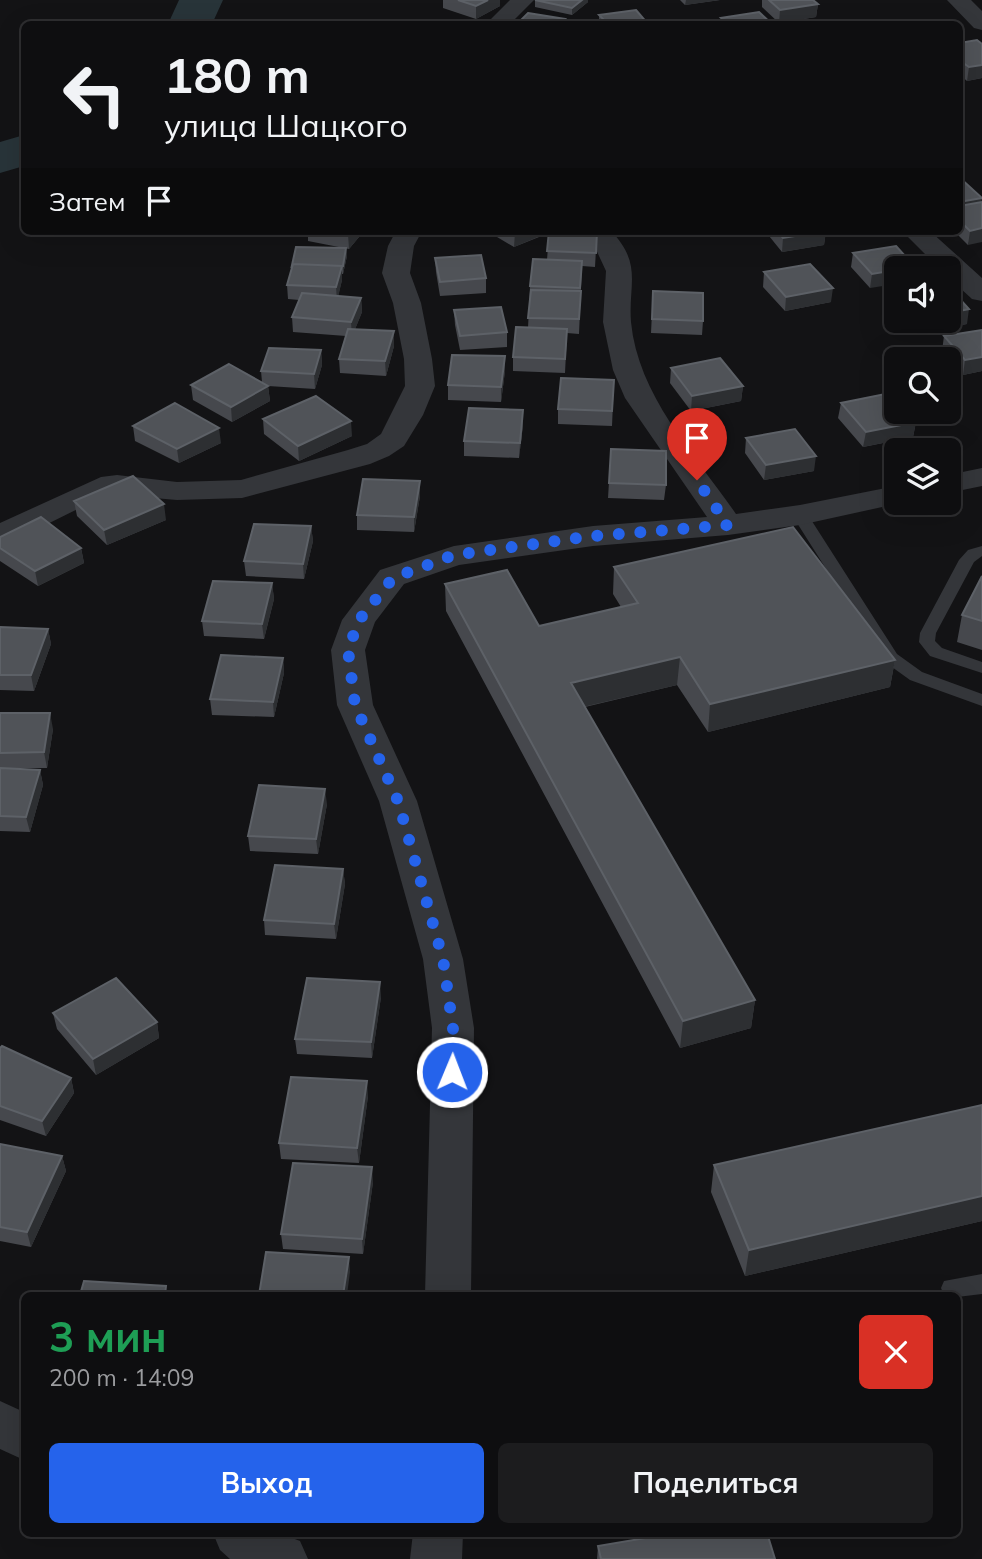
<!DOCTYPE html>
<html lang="ru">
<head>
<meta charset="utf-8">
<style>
  body { margin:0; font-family:Mulish,sans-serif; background:#1c1c1e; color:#f1f3f6; height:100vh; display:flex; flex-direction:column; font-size:26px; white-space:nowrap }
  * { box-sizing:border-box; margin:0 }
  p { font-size:23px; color:#9b9c9f }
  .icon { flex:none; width:38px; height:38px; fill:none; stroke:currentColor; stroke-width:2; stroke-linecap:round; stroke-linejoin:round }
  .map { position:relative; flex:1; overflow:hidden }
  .panel { position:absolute; left:21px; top:1292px; width:940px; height:245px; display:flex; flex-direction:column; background:#0e0e10; border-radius:10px; box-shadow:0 7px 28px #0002,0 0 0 2px #2e2e30 }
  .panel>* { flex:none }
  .top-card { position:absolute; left:21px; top:21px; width:942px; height:214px; border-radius:10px; box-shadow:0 7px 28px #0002,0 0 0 2px #2e2e30; background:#0e0e10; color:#f1f3f6; overflow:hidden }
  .fabs { position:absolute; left:884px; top:256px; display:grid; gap:14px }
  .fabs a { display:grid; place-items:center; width:77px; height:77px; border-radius:10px; background:#0e0e10; box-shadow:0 7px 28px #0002,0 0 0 2px #2e2e30; font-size:35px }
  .pin { position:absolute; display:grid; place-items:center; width:60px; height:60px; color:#fff; margin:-72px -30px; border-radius:50% 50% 50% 0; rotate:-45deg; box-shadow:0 0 7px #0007 }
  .pin .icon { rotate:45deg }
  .me { position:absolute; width:77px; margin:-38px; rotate:1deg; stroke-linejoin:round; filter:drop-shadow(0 0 5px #0008) }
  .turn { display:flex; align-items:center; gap:24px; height:147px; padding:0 28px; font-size:32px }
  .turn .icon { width:91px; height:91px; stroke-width:2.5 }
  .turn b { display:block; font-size:49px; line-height:60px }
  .then { display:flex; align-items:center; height:66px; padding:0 28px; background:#0003; gap:14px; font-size:26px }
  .round { display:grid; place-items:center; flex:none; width:74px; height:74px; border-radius:10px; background:#1c1c1e }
  .summary { display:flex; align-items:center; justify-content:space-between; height:119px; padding:0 28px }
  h1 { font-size:42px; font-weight:700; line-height:52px; color:#1e9e55 }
  .button { display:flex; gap:14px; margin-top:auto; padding:14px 28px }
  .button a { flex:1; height:80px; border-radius:10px; background:#2563eb; color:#fff; font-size:28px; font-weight:700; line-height:80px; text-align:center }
  .button a+a { background:#1c1c1e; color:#f1f3f6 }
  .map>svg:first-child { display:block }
</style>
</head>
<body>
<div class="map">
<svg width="982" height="1559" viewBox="0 0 982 1559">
  <rect width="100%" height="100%" fill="#131315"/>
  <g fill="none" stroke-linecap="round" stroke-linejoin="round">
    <path fill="#283439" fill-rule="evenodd" d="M 179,0 L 223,0 L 212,24 L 168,24 Z
      M 24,135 L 24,166 L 0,173 L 0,142 Z"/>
    <path fill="#34363a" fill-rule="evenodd" d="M 800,510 L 808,515 L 897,654 L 922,672 L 982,694 L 982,706 L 910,680 L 885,662 L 792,515 Z
      M 982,546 L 982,556 L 974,562 L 936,633 L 935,641 L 942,648 L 982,662 L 982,673 L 930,656 L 919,642 L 920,633 L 959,560 L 968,550 Z
      M 982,1274 L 982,1294 L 957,1297 L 944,1295 L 941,1288 L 944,1281 Z"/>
    <path fill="#34363a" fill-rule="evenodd" d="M 510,0 L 534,0 L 510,24 L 486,24 Z
      M 947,0 L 971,0 L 982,11 L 982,30 L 974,28 Z
      M 396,231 L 422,231 L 414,246 L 410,273 L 421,303 L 432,359 L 435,386 L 423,415 L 404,446 L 389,456 L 370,464 L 242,498 L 177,500 L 108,494 L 11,542 L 0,545 L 0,523 L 101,477 L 117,475 L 177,482 L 241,480 L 348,450 L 367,444 L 381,434 L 405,386 L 404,359 L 393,303 L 382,273 L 388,246 Z
      M 583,231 L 611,231 C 643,264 628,285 631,322 C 638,396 696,456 736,514 L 800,505 L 896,486 L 896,502 L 905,502 L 800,525 L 728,535 L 593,546 L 459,565 L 404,584 L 375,622 L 365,650 L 373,705 L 417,801 L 463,959 L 474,1028 L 471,1295 L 425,1295 L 432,1028 L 423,959 L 379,801 L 337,705 L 331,650 L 342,620 L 380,570 L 454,546 L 593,526 L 707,517 L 625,398 L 613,370 L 603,322 L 606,271 L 593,243 Z
      M 902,231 L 930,231 L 982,278 L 982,301 L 972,299 L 948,277 L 948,268 L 939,268 Z
      M 982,468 L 982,486 L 948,493 L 948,475 Z
      M 0,1401 L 24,1412 L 24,1460 L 0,1449 Z
      M 213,1533 L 279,1533 L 300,1541 L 308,1559 L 230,1559 L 220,1550 Z
      M 413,1533 L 463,1533 L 462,1559 L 410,1559 Z"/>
  </g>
  <path fill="#46484d" d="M 443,0 L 500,0 L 500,6 L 476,19 L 443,8 Z
    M 535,0 L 588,0 L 588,2 L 572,15 L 535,7 Z
    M 680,0 L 720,0 L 685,5 Z
    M 762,0 L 813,0 L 818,4 L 816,17 L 779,23 L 762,7 Z
    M 599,15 L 648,24 L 601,24 L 599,22 Z
    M 721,18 L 772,24 L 721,24 Z
    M 959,43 L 982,44 L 982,78 L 967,81 L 959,74 Z
    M 959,177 L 982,198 L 968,245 L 954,231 L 959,231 Z
    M 308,231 L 364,231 L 349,249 L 308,241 Z
    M 487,231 L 597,231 L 595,267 L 582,266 L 579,334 L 567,333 L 565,373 L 513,371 L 513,357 L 528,328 L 530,286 L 547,260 L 549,233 L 514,247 Z
    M 765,231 L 826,231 L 824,245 L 782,252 Z
    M 346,248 L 347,256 L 343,274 L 342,274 L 342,280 L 338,296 L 361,298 L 362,312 L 355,329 L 394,346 L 386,376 L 340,373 L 339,359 L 346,336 L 293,332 L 292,317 L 299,300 L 288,299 L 287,285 L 292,268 L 292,265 Z
    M 853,253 L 915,267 L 915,268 L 896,268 L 870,288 L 851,267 Z
    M 435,258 L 486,278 L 486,293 L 440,296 L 436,272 Z
    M 764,272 L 831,302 L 785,311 L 763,287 Z
    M 653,291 L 703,321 L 702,335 L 651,333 Z
    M 454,310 L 507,332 L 507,347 L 460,350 L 455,325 Z
    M 912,320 L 948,320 L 967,324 L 923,332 Z
    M 982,330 L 982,371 L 963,375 L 942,351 L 944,336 Z
    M 321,350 L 322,365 L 315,389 L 268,386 L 270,401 L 232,422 L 193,400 L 191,385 L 262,382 L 261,371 Z
    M 505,356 L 505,371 L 501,402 L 448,400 L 448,385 Z
    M 671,368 L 743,386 L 741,401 L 691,411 L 670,383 Z
    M 614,380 L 612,426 L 558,424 L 558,409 Z
    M 841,403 L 916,422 L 913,437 L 863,447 L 838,418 Z
    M 523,410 L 523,425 L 519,458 L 464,456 L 464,441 Z
    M 263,419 L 352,436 L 299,461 L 264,434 Z
    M 133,426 L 221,443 L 179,463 L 135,441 Z
    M 746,438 L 814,471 L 764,480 L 745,453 Z
    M 611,449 L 666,485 L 664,500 L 608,498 Z
    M 420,481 L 420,496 L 414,532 L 357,530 L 357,515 Z
    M 74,501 L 166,520 L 107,545 L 77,516 Z
    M 311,526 L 313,541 L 304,579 L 246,576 L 244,561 Z
    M 0,537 L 81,548 L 84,563 L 38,586 L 0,561 Z
    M 614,567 L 895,660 L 890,687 L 708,732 L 677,685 L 585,707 L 755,1000 L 751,1028 L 680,1048 L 446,611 L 445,584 L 539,626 L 621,607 L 613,594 Z
    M 982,576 L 982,650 L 957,642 L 962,615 Z
    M 272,583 L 274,599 L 264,639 L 204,636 L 202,621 Z
    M 0,627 L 48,629 L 51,644 L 34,691 L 0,690 Z
    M 283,658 L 284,673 L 274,717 L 212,715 L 210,699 Z
    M 0,713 L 53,729 L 47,768 L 0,768 Z
    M 0,768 L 40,770 L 43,785 L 30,832 L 0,831 Z
    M 327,804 L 318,854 L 250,851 L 248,836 Z
    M 343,869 L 345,884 L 336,939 L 265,935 L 264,920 Z
    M 381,997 L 372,1058 L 297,1054 L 295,1039 Z
    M 53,1013 L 157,1022 L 159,1038 L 96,1075 L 57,1029 Z
    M 0,1048 L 71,1078 L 74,1093 L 46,1136 L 0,1120 Z
    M 368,1096 L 359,1163 L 281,1159 L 279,1143 Z
    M 982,1105 L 982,1221 L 745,1276 L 711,1192 L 714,1165 Z
    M 0,1144 L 62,1156 L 66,1171 L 31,1247 L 0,1241 Z
    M 373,1182 L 363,1254 L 283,1249 L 281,1234 Z
    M 598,1546 L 775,1559 L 597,1559 Z"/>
  <path fill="#2d2f32" d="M 488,0 L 500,0 L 500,6 L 476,19 L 476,6 Z
    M 582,0 L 588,0 L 588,2 L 572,15 L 572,8 Z
    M 686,0 L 720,0 L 685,5 Z
    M 818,4 L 816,17 L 779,23 L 780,10 Z
    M 982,65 L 982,78 L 967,81 L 969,67 Z
    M 982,198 L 979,212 L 959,216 L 959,202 Z
    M 982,228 L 982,242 L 968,245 L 970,231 Z
    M 351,231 L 364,231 L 349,249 L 348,234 Z
    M 520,231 L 552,231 L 514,247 L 515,233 Z
    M 826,231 L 824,245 L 782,252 L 783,238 Z
    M 346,248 L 347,256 L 343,274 L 343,266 Z
    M 342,266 L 342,280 L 337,302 L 336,287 Z
    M 896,270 L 896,284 L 870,288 L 872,274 Z
    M 833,288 L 831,302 L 785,311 L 786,297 Z
    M 361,298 L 362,312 L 352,337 L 351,322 Z
    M 969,309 L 967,324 L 923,332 L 925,320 L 948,320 L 948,313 Z
    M 394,331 L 394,346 L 386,376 L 385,361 Z
    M 321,350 L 322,365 L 315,389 L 314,374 Z
    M 505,356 L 505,371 L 501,402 L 501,387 Z
    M 982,357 L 982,371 L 963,375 L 965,360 Z
    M 268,386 L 270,401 L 232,422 L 231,407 Z
    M 743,386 L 741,401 L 691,411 L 692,396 Z
    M 523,410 L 523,425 L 519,458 L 520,443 Z
    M 351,421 L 352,436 L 299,461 L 298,446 Z
    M 916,422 L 913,437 L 863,447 L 866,432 Z
    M 219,428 L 221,443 L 179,463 L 177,449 Z
    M 816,456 L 814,471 L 764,480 L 766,465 Z
    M 420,481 L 420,496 L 414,532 L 414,517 Z
    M 164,504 L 166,520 L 107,545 L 104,530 Z
    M 311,526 L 313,541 L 304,579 L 303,564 Z
    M 81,548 L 84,563 L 38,586 L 35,571 Z
    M 272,583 L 274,599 L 264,639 L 262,624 Z
    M 48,629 L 51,644 L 34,691 L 31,675 Z
    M 680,657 L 677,685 L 570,710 L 571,683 Z
    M 283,658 L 284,673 L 274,717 L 273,702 Z
    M 895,660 L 890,687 L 708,732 L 710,704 Z
    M 50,713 L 53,729 L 47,768 L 44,752 Z
    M 40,770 L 43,785 L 30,832 L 26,817 Z
    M 325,789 L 327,804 L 318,854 L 316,839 Z
    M 343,869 L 345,884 L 336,939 L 334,924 Z
    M 380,982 L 381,997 L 372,1058 L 371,1042 Z
    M 755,1000 L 751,1028 L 680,1048 L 683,1021 Z
    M 157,1022 L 159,1038 L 96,1075 L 93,1059 Z
    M 71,1078 L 74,1093 L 46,1136 L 42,1121 Z
    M 367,1081 L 368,1096 L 359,1163 L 357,1148 Z
    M 62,1156 L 66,1171 L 31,1247 L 27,1232 Z
    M 372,1167 L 373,1182 L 363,1254 L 362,1239 Z
    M 982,1196 L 982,1221 L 745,1276 L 749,1250 Z
    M 349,1257 L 350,1272 L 347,1295 L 343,1295 Z"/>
  <path fill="#505358" stroke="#5d6167" stroke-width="2" d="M 458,0 L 488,0 L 476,6 Z
    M 535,0 L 582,0 L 572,8 Z
    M 769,0 L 813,0 L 818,4 L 780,10 Z
    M 636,10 L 648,24 L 608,24 L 599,15 Z
    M 759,12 L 772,24 L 728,24 L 721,18 Z
    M 528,13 L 565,19 L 560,24 L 517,24 Z
    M 977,40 L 982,44 L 982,65 L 969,67 L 959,60 L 959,43 Z
    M 959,177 L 982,198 L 959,202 Z
    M 982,202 L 982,228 L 970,231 L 959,220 L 959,206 Z
    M 330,231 L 351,231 L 348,234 Z
    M 549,231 L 597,231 L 596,253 L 547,251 Z
    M 777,231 L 826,231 L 783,238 Z
    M 896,246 L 915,267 L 896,268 L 896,270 L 872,274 L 853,253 Z
    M 296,247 L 346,248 L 343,266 L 293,264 L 292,265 Z
    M 481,255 L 486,278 L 440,282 L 435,258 Z
    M 533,259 L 582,261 L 580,288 L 530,286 Z
    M 293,264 L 342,266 L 336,287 L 287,285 Z
    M 810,264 L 833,288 L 786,297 L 764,272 Z
    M 948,287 L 949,287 L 969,309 L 948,313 Z
    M 531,290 L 581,291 L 579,319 L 528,318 Z
    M 653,291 L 703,293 L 703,321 L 652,319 Z
    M 302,293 L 361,298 L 351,322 L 292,317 Z
    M 501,307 L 507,332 L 460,336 L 454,310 Z
    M 516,327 L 567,329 L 565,359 L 513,357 Z
    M 348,329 L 394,331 L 385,361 L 339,359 Z
    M 982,330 L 982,357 L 965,360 L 944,336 Z
    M 269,348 L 321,350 L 314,374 L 261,371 Z
    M 452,355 L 505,356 L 501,387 L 448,385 Z
    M 720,358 L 743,386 L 692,396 L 671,368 Z
    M 229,364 L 268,386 L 231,407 L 191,385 Z
    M 561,378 L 614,380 L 612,411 L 558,409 Z
    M 890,393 L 896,400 L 896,411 L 906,411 L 916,422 L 866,432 L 841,403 Z
    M 316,396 L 351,421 L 298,446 L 263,419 Z
    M 175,403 L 219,428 L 177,449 L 133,426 Z
    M 469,408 L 523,410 L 520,443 L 464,441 Z
    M 795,429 L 816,456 L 766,465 L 746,438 Z
    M 611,449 L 666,451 L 666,485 L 609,483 Z
    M 133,476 L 164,504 L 104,530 L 74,501 Z
    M 363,479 L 420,481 L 414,517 L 357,515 Z
    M 41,517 L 81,548 L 35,571 L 0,548 L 0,537 Z
    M 254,524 L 311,526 L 303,564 L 244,561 Z
    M 793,527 L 895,660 L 710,704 L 680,657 L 571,683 L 755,1000 L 683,1021 L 445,584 L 507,570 L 539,626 L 638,603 L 614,567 Z
    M 982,576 L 982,621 L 962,615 Z
    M 213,581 L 272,583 L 262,624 L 202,621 Z
    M 0,627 L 48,629 L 31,675 L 0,675 Z
    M 221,655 L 283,658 L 273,702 L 210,699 Z
    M 0,713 L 50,713 L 44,752 L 0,753 Z
    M 0,768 L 40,770 L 26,817 L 0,816 Z
    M 259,785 L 325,789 L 316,839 L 248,836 Z
    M 275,865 L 343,869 L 334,924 L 264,920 Z
    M 116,978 L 157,1022 L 93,1059 L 53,1013 Z
    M 307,978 L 380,982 L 371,1042 L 295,1039 Z
    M 2,1046 L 71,1078 L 42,1121 L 0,1106 L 0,1048 Z
    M 291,1077 L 367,1081 L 357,1148 L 279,1143 Z
    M 982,1105 L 982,1196 L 749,1250 L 714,1165 Z
    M 0,1144 L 62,1156 L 27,1232 L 0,1227 Z
    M 293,1163 L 372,1167 L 362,1239 L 281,1234 Z
    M 266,1252 L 349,1257 L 343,1295 L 259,1295 Z
    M 84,1281 L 166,1286 L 165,1295 L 80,1295 Z
    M 675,1533 L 767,1533 L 775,1559 L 601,1559 L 598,1546 Z"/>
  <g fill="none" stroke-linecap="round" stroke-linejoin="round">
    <path stroke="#2563eb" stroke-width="12" stroke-dasharray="0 21.6" d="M 452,1072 L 453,1028 L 443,959 L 398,801 L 355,705 L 348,650 L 359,620 L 393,578 L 454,555 L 593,536 L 728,525 L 697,480"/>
  </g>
</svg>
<div class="fabs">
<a><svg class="icon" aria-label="sound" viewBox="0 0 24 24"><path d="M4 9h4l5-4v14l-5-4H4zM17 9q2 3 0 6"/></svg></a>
<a><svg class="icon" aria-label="search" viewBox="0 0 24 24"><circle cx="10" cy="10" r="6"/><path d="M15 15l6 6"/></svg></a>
<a><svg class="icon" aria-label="layers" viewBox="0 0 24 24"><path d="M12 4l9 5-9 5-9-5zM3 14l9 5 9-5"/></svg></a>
</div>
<div class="pin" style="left:697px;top:480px;background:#d93025"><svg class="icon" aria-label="arrive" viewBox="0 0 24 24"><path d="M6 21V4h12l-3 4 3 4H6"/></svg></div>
<svg class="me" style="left:452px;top:1072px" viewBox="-20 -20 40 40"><circle r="17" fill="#2563eb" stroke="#fff" stroke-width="3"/><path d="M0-11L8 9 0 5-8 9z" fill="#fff"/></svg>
<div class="top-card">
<div class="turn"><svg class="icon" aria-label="left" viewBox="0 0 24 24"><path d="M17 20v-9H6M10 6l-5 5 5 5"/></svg><div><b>180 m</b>улица Шацкого</div></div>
<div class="then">Затем<svg class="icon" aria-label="arrive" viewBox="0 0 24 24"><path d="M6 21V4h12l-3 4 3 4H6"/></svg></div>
</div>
<section class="panel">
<div class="summary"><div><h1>3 мин</h1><p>200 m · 14:09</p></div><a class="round" style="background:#d93025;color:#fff"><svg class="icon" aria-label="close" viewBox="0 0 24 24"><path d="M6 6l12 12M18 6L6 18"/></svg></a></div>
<div class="button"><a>Выход</a><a>Поделиться</a></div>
</section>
</div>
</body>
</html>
